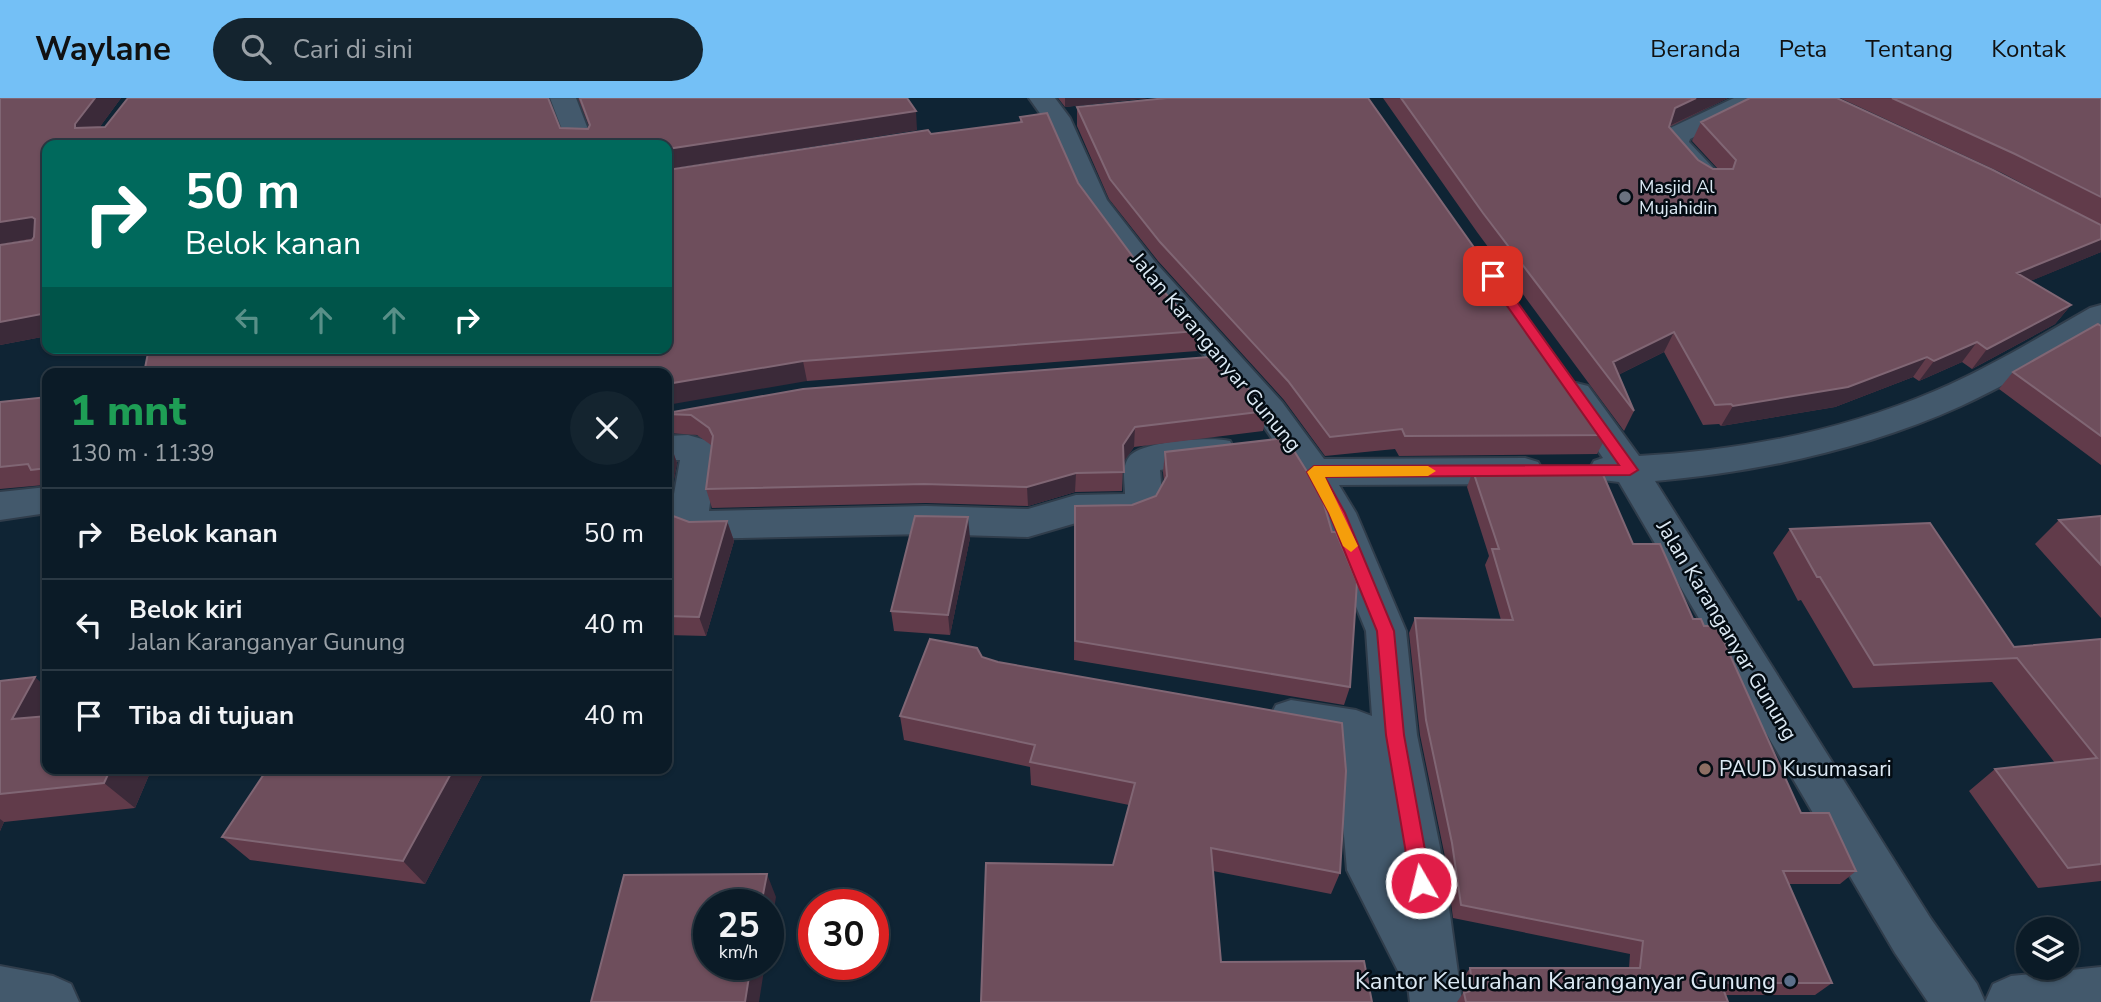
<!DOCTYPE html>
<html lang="id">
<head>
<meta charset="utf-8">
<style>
  body { margin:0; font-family:"Nunito Sans",sans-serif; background:#14242f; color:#f1f3f6; height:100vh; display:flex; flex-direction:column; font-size:26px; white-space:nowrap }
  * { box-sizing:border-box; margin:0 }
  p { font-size:23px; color:#9aa1a7 }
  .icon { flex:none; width:38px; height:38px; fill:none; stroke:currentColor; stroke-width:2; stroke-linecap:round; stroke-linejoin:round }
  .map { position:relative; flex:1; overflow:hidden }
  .side { position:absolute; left:42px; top:270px; width:630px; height:406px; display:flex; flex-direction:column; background:#0b1b27; border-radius:14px; box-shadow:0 2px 5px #0004,0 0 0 2px #2b3944 }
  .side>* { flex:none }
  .top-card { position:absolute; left:42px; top:42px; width:630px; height:214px; border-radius:14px; box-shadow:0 2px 5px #0004,0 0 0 2px #2b3944; background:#00695c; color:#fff; overflow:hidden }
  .fabs { position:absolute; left:2016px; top:819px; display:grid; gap:14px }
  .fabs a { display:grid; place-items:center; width:63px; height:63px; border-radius:50%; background:#0b1b27; box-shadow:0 2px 5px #0004,0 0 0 2px #2b3944; font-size:35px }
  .speed { position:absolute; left:693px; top:791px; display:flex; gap:14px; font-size:35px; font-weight:700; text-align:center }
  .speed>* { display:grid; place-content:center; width:91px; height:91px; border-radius:50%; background:#0b1b27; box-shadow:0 2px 5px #0004,0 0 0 2px #2b3944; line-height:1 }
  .speed small { font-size:18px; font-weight:400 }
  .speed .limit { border:10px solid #d22; background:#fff; color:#111 }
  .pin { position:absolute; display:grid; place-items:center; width:60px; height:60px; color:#fff; margin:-30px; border-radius:14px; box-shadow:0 4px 10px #0006 }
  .me { position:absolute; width:77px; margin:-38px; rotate:352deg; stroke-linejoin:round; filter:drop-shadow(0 0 5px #0008) }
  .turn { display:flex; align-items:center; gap:24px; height:147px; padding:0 28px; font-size:32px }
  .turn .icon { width:91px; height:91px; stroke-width:2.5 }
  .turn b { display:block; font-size:49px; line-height:60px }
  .lanes { display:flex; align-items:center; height:66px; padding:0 28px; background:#0003; justify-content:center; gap:35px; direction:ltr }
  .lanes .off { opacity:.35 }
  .round { display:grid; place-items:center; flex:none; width:74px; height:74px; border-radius:37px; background:#14242f }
  .summary { display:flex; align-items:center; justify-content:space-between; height:119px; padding:0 28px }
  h1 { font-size:42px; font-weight:800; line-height:52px; color:#1e9e55 }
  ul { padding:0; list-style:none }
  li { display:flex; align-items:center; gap:21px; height:91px; padding:0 28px; border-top:2px solid #2b3944 }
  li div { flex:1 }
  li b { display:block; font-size:26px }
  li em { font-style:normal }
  header { display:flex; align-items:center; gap:42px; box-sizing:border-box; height:98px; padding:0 35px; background:#74c0f6; color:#111 }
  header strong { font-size:33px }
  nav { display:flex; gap:38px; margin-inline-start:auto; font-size:24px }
  .search { width:490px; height:63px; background:#14242f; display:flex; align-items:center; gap:18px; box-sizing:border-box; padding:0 24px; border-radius:38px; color:#9aa1a7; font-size:26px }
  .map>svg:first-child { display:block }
</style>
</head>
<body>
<header>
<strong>Waylane</strong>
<div class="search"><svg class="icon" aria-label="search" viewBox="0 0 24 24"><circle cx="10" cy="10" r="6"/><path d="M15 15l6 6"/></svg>Cari di sini</div>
<nav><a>Beranda</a><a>Peta</a><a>Tentang</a><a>Kontak</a></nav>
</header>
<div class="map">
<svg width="2101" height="904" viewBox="0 0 2101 904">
  <rect width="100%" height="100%" fill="#0f2434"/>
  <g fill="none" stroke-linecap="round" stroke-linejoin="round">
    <g stroke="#303d4b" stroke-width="4">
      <path id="minor" d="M 550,0 L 576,0 L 594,47 L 568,47 Z
        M 1029,0 L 1055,0 L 1070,20 L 1107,102 L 1156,165 L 1282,304 L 1324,361 L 1525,360 L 1538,364 L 1543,373 L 1538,382 L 1525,386 L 1339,387 L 1356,415 L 1406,533 L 1417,637 L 1442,759 L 1462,904 L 1410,904 L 1408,888 L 1405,887 L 1347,772 L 1336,646 L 1276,633 L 1269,620 L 1276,607 L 1291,602 L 1356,612 L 1372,618 L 1366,533 L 1318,415 L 1300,381 L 1258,320 L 1134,177 L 1084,109 L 1044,21 Z
        M 1734,0 L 1767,0 L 1763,5 L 1690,41 L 1689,44 L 1720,77 L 1716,83 C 1693,88 1681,67 1667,52 L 1663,46 L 1668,31 Z
        M 2101,207 L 2101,231 C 2055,258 2009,286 1961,308 C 1866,351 1758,374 1655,383 L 1931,821 L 1977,886 L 1985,904 L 1928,904 L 1895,855 L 1619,384 L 1594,381 L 1589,372 L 1594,363 L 1603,360 L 1559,296 L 1564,288 L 1576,285 L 1588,288 L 1639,358 C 1739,353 1842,333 1935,293 C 1989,270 2039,239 2090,210 Z
        M 688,337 L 709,343 L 716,358 L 709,413 L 926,408 L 1028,411 L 1076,397 L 1125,396 C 1125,384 1121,370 1129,359 C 1139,343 1212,338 1230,343 L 1235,352 L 1230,361 L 1160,372 L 1162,398 L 1153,416 L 1130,424 L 1076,425 L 1028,439 L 926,436 L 696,441 L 683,437 L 671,413 L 680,362 L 667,362 L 667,338 Z
        M 47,389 L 47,415 L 0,422 L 0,394 Z
        M 0,868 L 53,878 L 71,886 L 79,904 L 0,904 Z
        M 2101,869 L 2101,904 L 1985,904 L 1993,886 L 2011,878 Z"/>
    </g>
    <use href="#minor" fill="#43596c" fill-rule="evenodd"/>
  </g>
  <path fill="#613b4a" d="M 0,0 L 121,0 L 99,30 L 588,31 L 589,28 L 578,0 L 907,0 L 917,32 L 667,71 L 47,47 L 47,238 L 0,247 L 0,147 L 32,142 L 33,141 L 0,146 Z
    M 1058,0 L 1148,0 L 1065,9 Z
    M 1383,0 L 1728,0 L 1669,29 L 1698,62 L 1713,71 L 1718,71 L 1692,43 L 1701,24 L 2097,125 L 2002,75 L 1840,0 L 2101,0 L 2101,154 L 2030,183 L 2071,207 L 2055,226 L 1972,271 L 1962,264 L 1919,283 L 1913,279 L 1835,309 L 1721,328 L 1719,326 L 1703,327 L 1664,254 L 1618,277 L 1634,313 L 1624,333 L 1477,134 Z
    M 1077,9 L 1607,337 L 1597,356 L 1399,358 L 1395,351 L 1325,358 L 1284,302 L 1158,163 L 1109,101 L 1077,28 Z
    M 1020,19 L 1078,85 L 1133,159 L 1199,233 L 1197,253 L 807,283 L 149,250 L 931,36 L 1020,24 Z
    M 2101,228 L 2101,367 L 1999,291 L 2013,274 Z
    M 47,299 L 47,390 L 44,387 L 0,391 L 0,304 Z
    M 1267,313 L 1263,333 L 1134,349 L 1123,364 L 1122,393 L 1075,394 L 1028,408 L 926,405 L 712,410 L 706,391 L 711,347 L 697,337 L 669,335 L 667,328 L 667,315 Z
    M 667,344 L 670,345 L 677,365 L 669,409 L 673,418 L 689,424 L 727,423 L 734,443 L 706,538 L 667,537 Z
    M 1165,354 L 1350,589 L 1344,607 L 1074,562 L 1075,408 L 1132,407 L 1156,398 L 1164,384 L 1163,374 Z
    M 1473,373 L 1633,446 L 1693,521 L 1801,715 L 1856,773 L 1840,786 L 1789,786 L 1832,885 L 1815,897 L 1725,897 L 1728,904 L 1457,904 L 1463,895 L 1462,882 L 1470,870 L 1629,870 L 1630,856 L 1453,820 L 1445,759 L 1420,637 L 1409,535 L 1415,520 L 1501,522 L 1485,467 L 1489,458 L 1467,389 Z
    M 2101,418 L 2101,520 L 2035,446 L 2059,422 Z
    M 1790,431 L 2014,549 L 2101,541 L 2101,783 L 2038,790 L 1969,693 L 1995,671 L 2055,665 L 1992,584 L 1853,590 L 1801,502 L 1798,503 L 1773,455 Z
    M 970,440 L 950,537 L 894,533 L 891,513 Z
    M 982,559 L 1340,775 L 1331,796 L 1213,773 L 981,904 L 1113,767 L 1129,707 L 1031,687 L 1030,669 L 904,642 L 900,618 Z
    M 0,583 L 47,670 L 152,670 L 135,710 L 4,724 L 0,733 Z
    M 486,670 L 425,786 L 250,762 L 222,739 Z"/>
  <path fill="#3b2a39" d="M 95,0 L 121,0 L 88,45 L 75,30 L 75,26 Z
    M 1065,0 L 1148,0 L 1065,9 Z
    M 1696,0 L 1728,0 L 1667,29 L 1675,10 Z
    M 916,13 L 917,32 L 667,71 L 667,51 Z
    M 32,119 L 47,138 L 0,146 L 0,124 Z
    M 2101,141 L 2101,154 L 2002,195 L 2017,175 Z
    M 2071,207 L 2055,226 L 1972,271 L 1987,251 Z
    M 47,215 L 47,238 L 0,247 L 0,224 Z
    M 1674,234 L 1664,254 L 1610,281 L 1613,264 Z
    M 1977,244 L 1962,264 L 1919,283 L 1934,263 Z
    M 1927,259 L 1913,279 L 1835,309 L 1721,328 L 1733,308 Z
    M 803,263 L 807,283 L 667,307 L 667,286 Z
    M 1135,329 L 1134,349 L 1121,367 L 1123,347 Z
    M 670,345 L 677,365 L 668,413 L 667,408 L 667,362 Z
    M 1076,375 L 1075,394 L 1028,408 L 1027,389 Z
    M 968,419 L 970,440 L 950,537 L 948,517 Z
    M 727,423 L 734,443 L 706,538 L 699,519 Z
    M 35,579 L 47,590 L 47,641 L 12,621 Z
    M 111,670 L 152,670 L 135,710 L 104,685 Z
    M 454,670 L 486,670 L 425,786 L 403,763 Z
    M 0,721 L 4,724 L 0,733 Z
    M 767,776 L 776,799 L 768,848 L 768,807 L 761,807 Z
    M 751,866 L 765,866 L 759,904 L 745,904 Z"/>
  <path fill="#6e4e5c" stroke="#806674" stroke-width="2" d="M 0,0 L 95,0 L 75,26 L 75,30 L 105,29 L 128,0 L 548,0 L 560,30 L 588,31 L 590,27 L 580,0 L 907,0 L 916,13 L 667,51 L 667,47 L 47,47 L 47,215 L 0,224 L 0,147 L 32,142 L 34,139 L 35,121 L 32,119 L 0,124 Z
    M 1167,0 L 1368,0 L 1607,337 L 1405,338 L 1402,331 L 1330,339 L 1288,283 L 1160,144 L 1110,81 L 1077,9 Z
    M 1401,0 L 1696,0 L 1675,10 L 1669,29 L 1698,62 L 1713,71 L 1733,71 L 1736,62 L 1701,24 L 1750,0 L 1837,0 L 1993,72 L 2101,127 L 2101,141 L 2017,175 L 2071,207 L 1987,251 L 1977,244 L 1934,263 L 1927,259 L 1848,289 L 1733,308 L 1731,306 L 1715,307 L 1674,234 L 1613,264 L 1634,313 L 1483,115 Z
    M 1892,0 L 2101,0 L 2101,99 L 2015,56 Z
    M 1047,15 L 1078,85 L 1133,159 L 1199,233 L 803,263 L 667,286 L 667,275 L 144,275 L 149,250 L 667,250 L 667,72 L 928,32 L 931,36 L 1022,24 L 1020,19 Z
    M 2098,226 L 2101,228 L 2101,338 L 2013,274 Z
    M 1221,258 L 1267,313 L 1135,329 L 1123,347 L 1124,374 L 1076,375 L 1027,389 L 924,386 L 706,391 L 713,338 L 709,330 L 691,317 L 667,316 L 667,315 L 803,291 Z
    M 47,299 L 47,370 L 31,372 L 28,366 L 0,369 L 0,304 Z
    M 1286,340 L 1321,396 L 1332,434 L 1336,434 L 1357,484 L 1350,589 L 1075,543 L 1075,408 L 1132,407 L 1156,398 L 1167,378 L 1165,354 Z
    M 667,344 L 670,345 L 667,362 Z
    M 1601,372 L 1633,446 L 1660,446 L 1693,521 L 1701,521 L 1704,528 L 1717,528 L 1801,715 L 1829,715 L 1856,773 L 1783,773 L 1832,885 L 1721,885 L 1728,904 L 1466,904 L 1464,895 L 1473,892 L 1470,870 L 1640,870 L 1643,843 L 1461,807 L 1452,745 L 1426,622 L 1415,520 L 1513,522 L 1492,451 L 1499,451 L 1473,373 Z
    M 667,404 L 673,418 L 689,424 L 727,423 L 699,519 L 667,518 Z
    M 915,418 L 968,419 L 948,517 L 891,513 Z
    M 2101,418 L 2101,467 L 2059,422 Z
    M 1930,425 L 2014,549 L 2101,541 L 2101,766 L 2068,770 L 1995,671 L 2097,660 L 2017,560 L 1874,567 L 1820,479 L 1817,479 L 1790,431 Z
    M 930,541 L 977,550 L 982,559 L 998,564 L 1342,625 L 1346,673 L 1340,775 L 1211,750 L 1221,864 L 1364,863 L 1372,904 L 981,904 L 986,765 L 1113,767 L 1135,685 L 1030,664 L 1035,647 L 900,618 Z
    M 35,579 L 12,621 L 47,618 L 47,670 L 111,670 L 104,685 L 0,696 L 0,583 Z
    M 268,670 L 454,670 L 403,763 L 222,739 Z
    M 767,776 L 761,807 L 709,807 L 709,866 L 751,866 L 745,904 L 591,904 L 624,777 Z"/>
  <path fill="#e11d48" stroke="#92132f" stroke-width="2" d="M 1493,175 L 1497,176 L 1638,372 L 1630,377 L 1325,379 L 1345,415 L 1394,533 L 1404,637 L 1431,785 L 1428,792 L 1421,794 L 1414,792 L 1411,785 L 1386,637 L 1377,533 L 1329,415 L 1307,374 L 1314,368 L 1619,367 L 1486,178 Z"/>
  <path fill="#f59e0b" d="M 1314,368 L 1428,368 L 1436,373 L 1428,378 L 1325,379 L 1358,448 L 1351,454 L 1343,448 L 1329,415 L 1307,374 Z"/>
  <circle fill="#6b7280" stroke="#040c13" stroke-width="2.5" cx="1625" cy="99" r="7"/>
  <circle fill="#8d6e63" stroke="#040c13" stroke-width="2.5" cx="1705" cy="671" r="7"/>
  <circle fill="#5c6f8a" stroke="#040c13" stroke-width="2.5" cx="1790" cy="883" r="7"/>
  <g text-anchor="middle" stroke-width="5" stroke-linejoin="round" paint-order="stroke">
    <g font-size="18" fill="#dce9f4" stroke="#040c13" text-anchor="start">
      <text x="1639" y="95">Masjid Al<tspan x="1639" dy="21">Mujahidin</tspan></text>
    </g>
    <g font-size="21" fill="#dce9f4" stroke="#040c13">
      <text transform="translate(1216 254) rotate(50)" y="7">Jalan Karanganyar Gunung</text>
      <text transform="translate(1727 532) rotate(59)" y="7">Jalan Karanganyar Gunung</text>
    </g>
    <g font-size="21" fill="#dce9f4" stroke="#040c13" text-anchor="start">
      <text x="1719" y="678">PAUD Kusumasari</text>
    </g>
    <g font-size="24" fill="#dce9f4" stroke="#040c13" text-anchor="end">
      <text x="1776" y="891">Kantor Kelurahan Karanganyar Gunung</text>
    </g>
  </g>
</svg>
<div class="fabs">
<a><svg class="icon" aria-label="layers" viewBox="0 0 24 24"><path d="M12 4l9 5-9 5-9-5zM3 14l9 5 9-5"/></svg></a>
</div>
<div class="speed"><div>25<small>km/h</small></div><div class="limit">30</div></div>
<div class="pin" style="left:1493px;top:178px;background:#d93025"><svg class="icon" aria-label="arrive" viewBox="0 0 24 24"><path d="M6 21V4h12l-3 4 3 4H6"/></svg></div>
<svg class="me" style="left:1421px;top:785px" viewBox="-20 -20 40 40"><circle r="17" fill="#e11d48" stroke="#fff" stroke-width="3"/><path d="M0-11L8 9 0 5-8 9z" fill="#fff"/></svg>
<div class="top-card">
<div class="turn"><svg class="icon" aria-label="right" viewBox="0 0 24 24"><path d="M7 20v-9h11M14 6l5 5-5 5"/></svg><div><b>50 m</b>Belok kanan</div></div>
<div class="lanes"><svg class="icon off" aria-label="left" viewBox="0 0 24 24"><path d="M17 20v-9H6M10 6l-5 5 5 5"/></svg><svg class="icon off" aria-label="ahead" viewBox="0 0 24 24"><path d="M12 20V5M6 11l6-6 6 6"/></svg><svg class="icon off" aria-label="ahead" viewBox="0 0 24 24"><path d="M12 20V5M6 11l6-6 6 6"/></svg><svg class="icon" aria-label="right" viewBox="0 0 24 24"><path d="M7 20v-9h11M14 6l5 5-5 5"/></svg></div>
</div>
<section class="side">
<div class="summary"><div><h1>1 mnt</h1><p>130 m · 11:39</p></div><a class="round"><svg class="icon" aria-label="close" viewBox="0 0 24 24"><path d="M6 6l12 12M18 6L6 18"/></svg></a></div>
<ul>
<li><svg class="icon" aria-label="right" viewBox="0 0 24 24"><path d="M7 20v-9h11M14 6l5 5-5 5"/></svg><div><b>Belok kanan</b></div><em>50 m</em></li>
<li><svg class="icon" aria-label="left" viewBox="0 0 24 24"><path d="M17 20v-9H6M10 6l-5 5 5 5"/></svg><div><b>Belok kiri</b><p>Jalan Karanganyar Gunung</p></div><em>40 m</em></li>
<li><svg class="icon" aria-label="arrive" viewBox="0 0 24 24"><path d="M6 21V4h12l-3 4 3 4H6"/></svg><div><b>Tiba di tujuan</b></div><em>40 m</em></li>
</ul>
</section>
</div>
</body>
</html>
